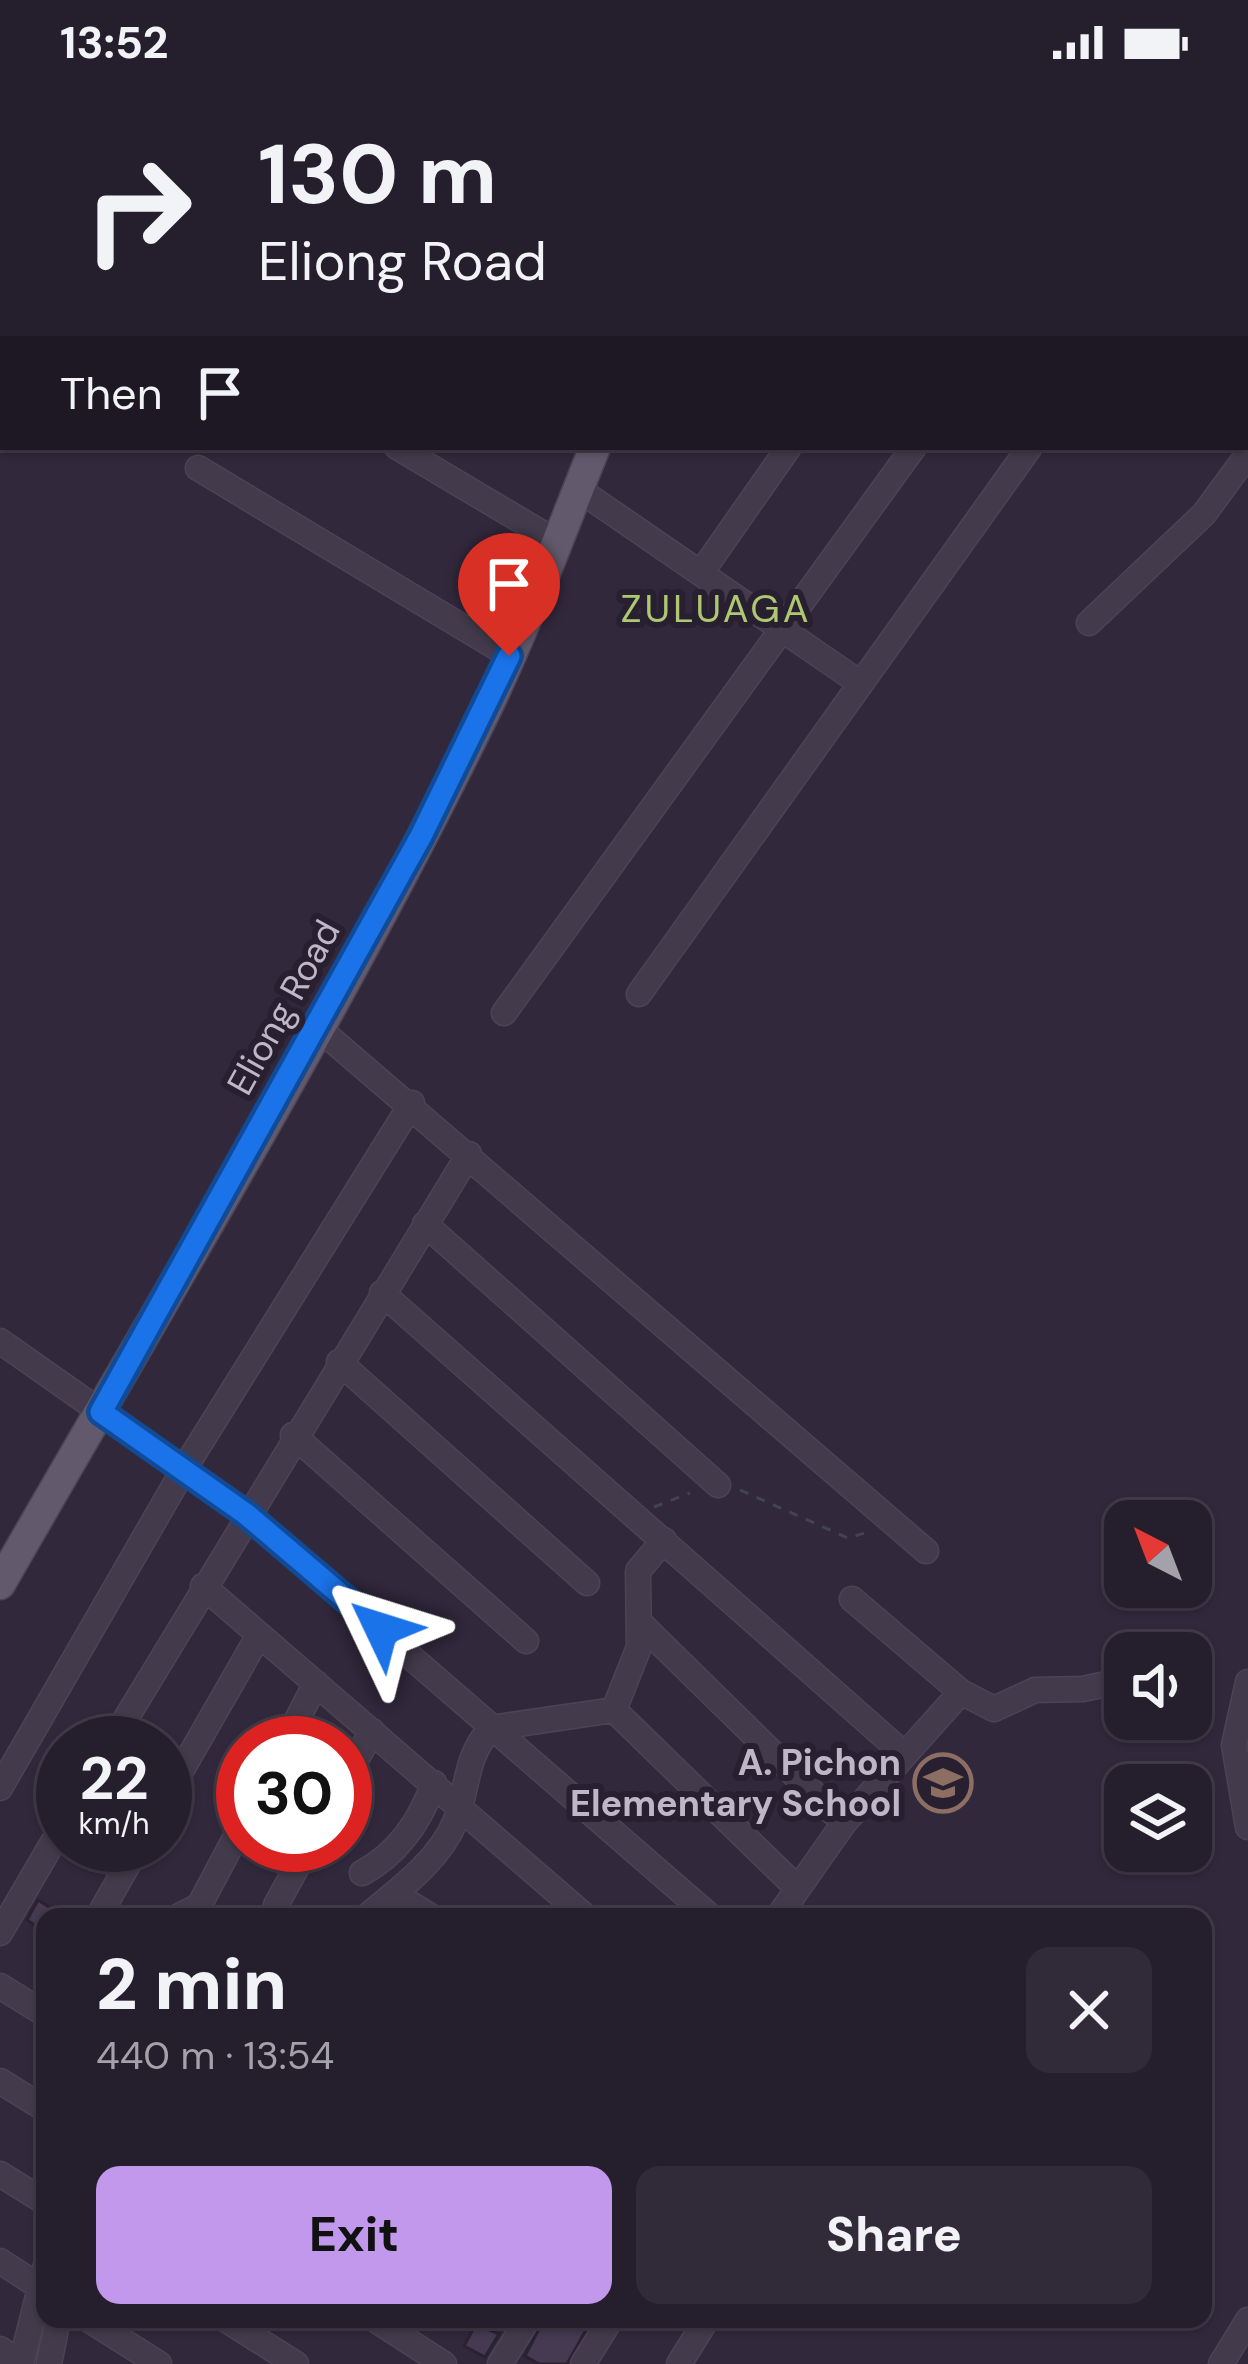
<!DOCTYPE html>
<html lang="en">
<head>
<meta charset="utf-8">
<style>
  body { margin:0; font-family:"DM Sans",sans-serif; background:#312b39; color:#f1f3f6; height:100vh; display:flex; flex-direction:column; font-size:45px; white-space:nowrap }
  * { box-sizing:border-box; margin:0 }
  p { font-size:39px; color:#a3a2aa }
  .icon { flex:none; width:66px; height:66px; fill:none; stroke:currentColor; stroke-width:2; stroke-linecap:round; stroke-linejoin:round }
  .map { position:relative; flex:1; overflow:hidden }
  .details { position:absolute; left:36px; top:1824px; width:1176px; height:420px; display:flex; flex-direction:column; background:#251e2d; border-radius:24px; box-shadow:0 3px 9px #0004,0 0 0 3px #423c49 }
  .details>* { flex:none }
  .top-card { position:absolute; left:0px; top:0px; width:1248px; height:366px; box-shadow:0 3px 9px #0004,0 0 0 3px #423c49; background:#251e2d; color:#f1f3f6; overflow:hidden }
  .needle { width:78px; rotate:318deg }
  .tools { position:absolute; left:1104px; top:1416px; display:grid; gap:24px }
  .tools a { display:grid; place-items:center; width:108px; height:108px; border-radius:24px; background:#251e2d; box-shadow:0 3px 9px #0004,0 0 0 3px #423c49; font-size:60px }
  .speed { position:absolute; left:36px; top:1632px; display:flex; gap:24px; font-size:60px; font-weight:700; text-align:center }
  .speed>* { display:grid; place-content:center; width:156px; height:156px; border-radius:50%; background:#251e2d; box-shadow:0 3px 9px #0004,0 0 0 3px #423c49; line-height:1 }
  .speed small { font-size:30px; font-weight:400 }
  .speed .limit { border:18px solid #d22; background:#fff; color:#111 }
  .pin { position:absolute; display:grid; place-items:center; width:102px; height:102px; color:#fff; margin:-123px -51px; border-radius:50% 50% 50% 0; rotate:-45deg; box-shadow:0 0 12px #0007 }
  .pin .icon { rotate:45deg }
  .me { position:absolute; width:132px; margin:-66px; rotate:311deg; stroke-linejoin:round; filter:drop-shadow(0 0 9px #0008) }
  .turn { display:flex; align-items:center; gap:42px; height:252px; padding:0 60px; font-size:54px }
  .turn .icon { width:156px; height:156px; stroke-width:2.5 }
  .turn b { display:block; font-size:84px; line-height:102px }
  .then { display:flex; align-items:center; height:114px; padding:0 60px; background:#0003; gap:24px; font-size:45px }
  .round { display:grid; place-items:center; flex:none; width:126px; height:126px; border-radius:24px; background:#312b39 }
  .summary { display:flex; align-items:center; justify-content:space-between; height:204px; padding:0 60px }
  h1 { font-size:72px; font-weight:800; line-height:90px }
  .primary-button { display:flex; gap:24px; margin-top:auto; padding:24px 60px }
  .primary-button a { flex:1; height:138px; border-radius:24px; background:#c198ec; color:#111; font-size:48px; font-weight:800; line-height:138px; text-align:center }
  .primary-button a+a { background:#312b39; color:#f1f3f6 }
  .status { display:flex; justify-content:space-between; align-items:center; height:84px; padding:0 60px; background:#251e2d; direction:ltr }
  .status svg { height:33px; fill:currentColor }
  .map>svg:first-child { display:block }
</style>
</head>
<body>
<div class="status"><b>13:52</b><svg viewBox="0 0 49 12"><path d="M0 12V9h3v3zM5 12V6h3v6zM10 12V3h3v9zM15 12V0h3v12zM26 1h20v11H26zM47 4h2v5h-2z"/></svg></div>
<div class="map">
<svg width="1248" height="2280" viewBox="0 0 1248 2280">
  <rect width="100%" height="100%" fill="#31283c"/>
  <path fill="#453a52" stroke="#2a2233" stroke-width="3" d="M 38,1816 L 65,1833 L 45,1833 L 45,1848 L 27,1836 Z
    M 544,2235 L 592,2235 L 567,2280 L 539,2280 L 525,2272 Z
    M 476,2240 L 499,2250 L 485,2273 L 464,2262 Z"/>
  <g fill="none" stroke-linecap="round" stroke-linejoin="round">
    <g stroke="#4c4455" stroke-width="27">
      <path id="minor" d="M 66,0 L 70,3
        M 200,0 L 204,3
        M 458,0 L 463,3
        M 246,3 L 249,0
        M 339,3 L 341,0
        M 406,3 L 408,0
        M 577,3 L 579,0
        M 1167,3 L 1169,0
        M 0,10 L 3,5
        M 0,28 L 3,34
        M 1245,60 L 1248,55
        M 0,228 L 3,230
        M 0,283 L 3,281
        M 397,363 L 557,458
        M 198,384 L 509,571
        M 578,405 L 860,599
        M 703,486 L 789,363
        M 1089,539 L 1204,430 L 1248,370
        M 639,910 L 1030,363
        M 504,929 L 914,363
        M 317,943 L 926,1467
        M 425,1140 L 718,1401
        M 382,1209 L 904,1670
        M 0,1257 L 246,1430 L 711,1833
        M 339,1278 L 587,1499
        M 293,1351 L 526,1557
        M 203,1502 L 586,1833
        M 643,1542 L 844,1739
        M 1248,1598 L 1234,1661 L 1248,1743
        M 961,1608 L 994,1625 L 1035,1606 L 1083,1605 L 1125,1596
        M 614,1626 L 796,1803
        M 111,1659 L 469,1070
        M 285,1659 L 316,1599
        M 345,1696 L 372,1647
        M 0,1704 L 184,1385 L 412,1019
        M 165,1715 L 259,1551
        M 362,1789 C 399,1769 420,1737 434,1699
        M 394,1810 L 432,1833
        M 276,1821 L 309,1761
        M 98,1833 L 139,1761
        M 177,1833 L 199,1822 L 243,1739
        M 366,1833 C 397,1807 439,1777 455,1738 C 469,1703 464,1674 491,1644 L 614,1626 L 639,1563 L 638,1487 L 664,1456
        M 778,1833 L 844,1739 L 961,1608 L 852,1515
        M 0,1849 L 63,1741
        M 0,1902 L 45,1930
        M 0,1997 L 45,2025
        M 0,2090 L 45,2118
        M 0,2177 L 40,2203
        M 88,2235 L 159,2280
        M 225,2235 L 296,2280
        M 374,2235 L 444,2280
        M 0,2265 L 21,2279
        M 21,2280 L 45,2184
        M 49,2280 L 58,2235
        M 500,2280 L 528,2235
        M 583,2280 L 611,2235
        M 679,2280 L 707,2235
        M 1221,2280 L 1248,2236"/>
    </g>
    <g stroke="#4c4455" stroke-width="33">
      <path id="major" d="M 743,3 L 744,0
        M 0,1500 C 163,1216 334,935 479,640 C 523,551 558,455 595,363"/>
    </g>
    <path stroke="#434355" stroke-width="3" stroke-dasharray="9 9" stroke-linecap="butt" d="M 1245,138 L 1248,136
      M 0,165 L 3,172
      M 740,1406 L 848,1454 L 868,1448
      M 654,1423 L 690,1409
      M 1191,1596 L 1219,1616"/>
    <use href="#minor" stroke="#433b4c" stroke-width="24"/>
    <use href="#major" stroke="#625a6c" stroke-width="30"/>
  </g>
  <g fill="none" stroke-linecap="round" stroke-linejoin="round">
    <g stroke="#114b97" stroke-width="30">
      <path id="route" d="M 381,1545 L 246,1430 L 101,1328 L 421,752 L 509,572"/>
    </g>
    <use href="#route" stroke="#1a73e8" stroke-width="21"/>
  </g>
  <defs>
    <g id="school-ring" transform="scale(3)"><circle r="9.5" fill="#282031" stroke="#8d6e63" stroke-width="1.5"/><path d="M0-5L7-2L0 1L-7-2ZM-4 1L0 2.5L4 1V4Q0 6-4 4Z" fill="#8d6e63"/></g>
  </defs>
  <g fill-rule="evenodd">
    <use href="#school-ring" x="943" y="1699"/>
  </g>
  <g text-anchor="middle" stroke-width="12" stroke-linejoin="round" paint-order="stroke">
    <g font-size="36" fill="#bfb7c7" stroke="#282031">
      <text transform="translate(283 923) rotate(-61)" y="13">Eliong Road</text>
    </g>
    <g font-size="36" font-weight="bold" fill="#bfb7c7" stroke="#282031" text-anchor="end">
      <text x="901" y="1691">A. Pichon<tspan x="901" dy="41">Elementary School</tspan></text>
    </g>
    <g font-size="39" letter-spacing="3" fill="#adc871" stroke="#282031">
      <text x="716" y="538">ZULUAGA</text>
    </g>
  </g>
</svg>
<div class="tools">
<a><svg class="needle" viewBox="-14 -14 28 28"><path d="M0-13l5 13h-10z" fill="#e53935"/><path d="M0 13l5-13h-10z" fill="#a3a2aa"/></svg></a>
<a><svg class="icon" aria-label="sound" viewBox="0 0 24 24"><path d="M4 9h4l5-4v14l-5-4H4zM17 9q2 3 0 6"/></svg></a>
<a><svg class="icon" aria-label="layers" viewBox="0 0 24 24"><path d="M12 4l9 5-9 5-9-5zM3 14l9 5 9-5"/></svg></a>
</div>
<div class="speed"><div>22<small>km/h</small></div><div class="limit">30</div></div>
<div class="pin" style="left:509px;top:572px;background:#d93025"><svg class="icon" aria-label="arrive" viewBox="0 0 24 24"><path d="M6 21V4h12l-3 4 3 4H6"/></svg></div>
<svg class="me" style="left:381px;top:1545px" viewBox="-20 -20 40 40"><path d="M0-17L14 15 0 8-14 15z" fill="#1a73e8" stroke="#fff" stroke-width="4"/></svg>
<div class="top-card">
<div class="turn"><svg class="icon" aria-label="right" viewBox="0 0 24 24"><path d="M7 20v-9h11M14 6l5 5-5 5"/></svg><div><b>130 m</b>Eliong Road</div></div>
<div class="then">Then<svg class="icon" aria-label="arrive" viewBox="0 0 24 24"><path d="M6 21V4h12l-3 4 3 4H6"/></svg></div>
</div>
<section class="details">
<div class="summary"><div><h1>2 min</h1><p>440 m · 13:54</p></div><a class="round"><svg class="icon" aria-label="close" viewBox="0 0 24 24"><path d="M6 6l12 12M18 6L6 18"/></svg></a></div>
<div class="primary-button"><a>Exit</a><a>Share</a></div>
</section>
</div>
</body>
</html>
